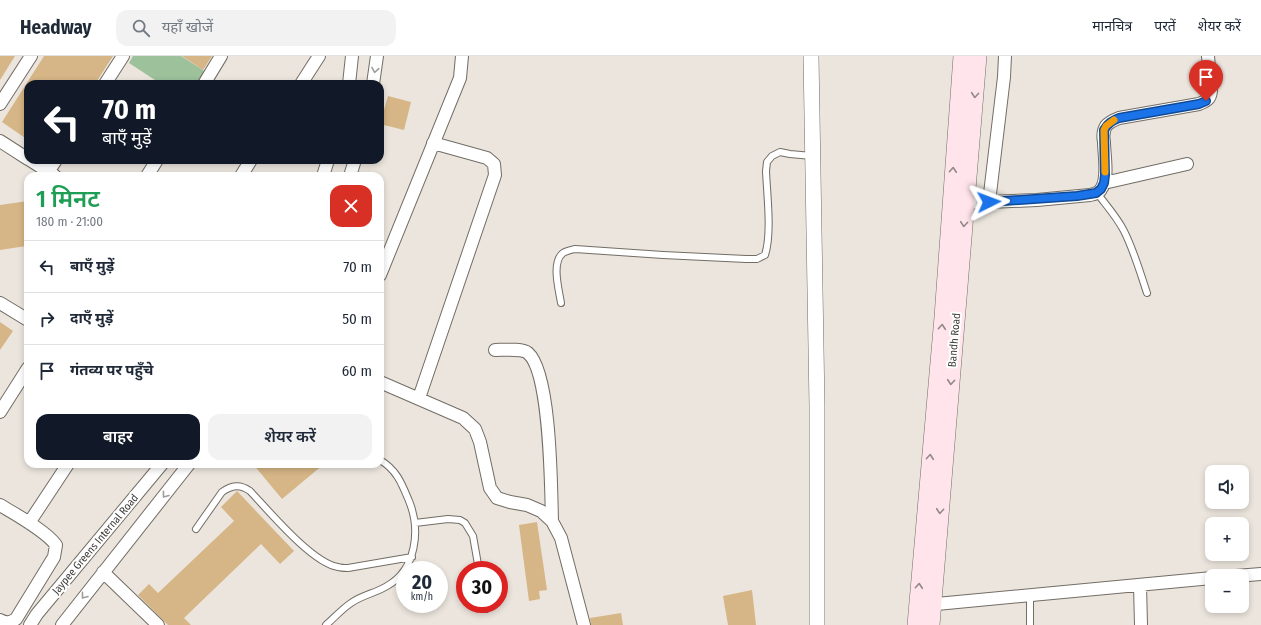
<!DOCTYPE html>
<html lang="hi">
<head>
<meta charset="utf-8">
<style>
  body { margin:0; font-family:"Fira Sans Condensed","Noto Sans Devanagari",sans-serif; background:#f2f2f3; color:#1f2937; height:100vh; display:flex; flex-direction:column; font-size:15px; white-space:nowrap }
  * { box-sizing:border-box; margin:0 }
  p { font-size:13px; color:#747a83 }
  .icon { flex:none; width:22px; height:22px; fill:none; stroke:currentColor; stroke-width:2; stroke-linecap:round; stroke-linejoin:round }
  .map { position:relative; flex:1; overflow:hidden }
  .details { position:absolute; left:24px; top:116px; width:360px; height:296px; display:flex; flex-direction:column; background:#fff; border-radius:12px; box-shadow:0 2px 6px #0003 }
  .details>* { flex:none }
  .hud { position:absolute; left:24px; top:24px; width:360px; height:84px; border-radius:12px; box-shadow:0 2px 6px #0003; background:#111827; color:#fff; overflow:hidden }
  .controls { position:absolute; left:1205px; top:409px; display:grid; gap:8px }
  .controls a { display:grid; place-items:center; width:44px; height:44px; border-radius:8px; background:#fff; box-shadow:0 2px 6px #0003; font-size:20px }
  .speed { position:absolute; left:396px; top:505px; display:flex; gap:8px; font-size:20px; font-weight:700; text-align:center }
  .speed>* { display:grid; place-content:center; width:52px; height:52px; border-radius:50%; background:#fff; box-shadow:0 2px 6px #0003; line-height:1 }
  .speed small { font-size:10px; font-weight:400 }
  .speed .limit { border:6px solid #d22; background:#fff; color:#111 }
  .pin { position:absolute; display:grid; place-items:center; width:34px; height:34px; color:#fff; margin:-41px -17px; border-radius:50% 50% 50% 0; rotate:-45deg; box-shadow:0 0 4px #0007 }
  .pin .icon { rotate:45deg }
  .me { position:absolute; width:44px; margin:-22px; rotate:87deg; stroke-linejoin:round; filter:drop-shadow(0 0 3px #0008) }
  .turn { display:flex; align-items:center; gap:14px; height:84px; padding:0 12px; font-size:18px }
  .turn .icon { width:52px; height:52px; stroke-width:2.5 }
  .turn b { display:block; font-size:28px; line-height:34px }
  .round { display:grid; place-items:center; flex:none; width:42px; height:42px; border-radius:12px; background:#f2f2f3 }
  .head { display:flex; align-items:center; justify-content:space-between; height:68px; padding:0 12px }
  h1 { font-size:24px; font-weight:600; line-height:30px; color:#1e9e55 }
  .primary-button { display:flex; gap:8px; margin-top:auto; padding:8px 12px }
  .primary-button a { flex:1; height:46px; border-radius:12px; background:#111827; color:#fff; font-size:16px; font-weight:600; line-height:46px; text-align:center }
  .primary-button a+a { background:#f2f2f3; color:#1f2937 }
  ul { padding:0; list-style:none }
  li { display:flex; align-items:center; gap:12px; height:52px; padding:0 12px; border-top:1px solid #e0e1e3 }
  li div { flex:1 }
  li b { display:block; font-size:15px }
  li em { font-style:normal }
  header { display:flex; align-items:center; gap:24px; box-sizing:border-box; height:56px; padding:0 20px; background:#fff; border-bottom:1px solid #e0e1e3 }
  header strong { font-size:19px }
  nav { display:flex; gap:22px; margin-inline-start:auto; font-size:14px }
  .search { width:280px; height:36px; background:#f2f2f3; display:flex; align-items:center; gap:10px; box-sizing:border-box; padding:0 14px; border-radius:12px; color:#747a83; font-size:15px }
  .map>svg:first-child { display:block }
</style>
</head>
<body>
<header>
<strong>Headway</strong>
<div class="search"><svg class="icon" aria-label="search" viewBox="0 0 24 24"><circle cx="10" cy="10" r="6"/><path d="M15 15l6 6"/></svg>यहाँ खोजें</div>
<nav><a>मानचित्र</a><a>परतें</a><a>शेयर करें</a></nav>
</header>
<div class="map">
<svg width="1261" height="569" viewBox="0 0 1261 569">
  <rect width="100%" height="100%" fill="#ebe5dd"/>
  <path fill="#9cc19b" d="M 133,0 L 181,0 L 206,16 L 199,28 L 161,28 L 129,7 Z"/>
  <path fill="#d6b586" d="M 0,0 L 15,0 L 0,24 Z
    M 44,0 L 113,0 L 95,28 L 28,28 L 28,84 L 2,66 Z
    M 182,0 L 212,0 L 203,14 Z
    M 388,40 L 411,46 L 404,74 L 380,68 Z
    M 28,145 L 28,177 L 24,177 L 26,190 L 0,194 L 0,149 Z
    M 0,266 L 13,275 L 0,294 Z
    M 253,408 L 324,408 L 282,443 Z
    M 237,435 L 294,495 L 280,508 L 261,488 L 184,562 L 191,569 L 168,569 L 138,539 L 149,528 L 158,537 L 234,465 L 221,451 Z
    M 537,466 L 547,534 L 539,535 L 540,543 L 529,545 L 519,469 Z
    M 752,534 L 756,569 L 728,569 L 723,540 Z
    M 621,557 L 623,569 L 591,569 L 590,562 Z"/>
  <g fill="none" stroke-linecap="round" stroke-linejoin="round">
    <g stroke="#726d65" stroke-width="8">
      <path id="service" d="M 1097,137 C 1106,149 1117,161 1124,175 C 1134,195 1140,216 1147,237
        M 561,247 C 559,234 551,206 563,197 C 566,195 571,194 575,193 L 663,199 L 746,203 L 757,203 L 765,199 C 772,177 767,139 766,115 L 767,106 L 772,100 L 780,96 L 790,98 L 812,100
        M 415,467 L 448,463 L 460,464 L 465,467 L 473,480 L 479,514
        M 196,473 L 222,436 C 232,429 240,428 250,435 C 269,455 312,507 338,511 C 341,512 345,512 348,512 L 412,501
        M 1030,540 L 1030,569
        M 485,548 L 486,553
        M 326,569 C 334,562 342,553 351,547 C 362,539 376,537 387,530 C 416,514 421,474 409,445 C 402,428 397,414 380,404"/>
    </g>
    <g stroke="#726d65" stroke-width="14">
      <path id="minor" d="M 105,28 L 123,0
        M 204,28 L 221,0
        M 301,28 L 319,0
        M 349,28 L 352,0
        M 373,28 L 377,0
        M 0,48 L 31,0
        M 0,85 L 28,103
        M 30,104 L 55,120
        M 48,116 L 56,104
        M 147,120 L 157,104
        M 241,120 L 251,104
        M 323,120 L 328,104
        M 350,120 L 355,104
        M 1104,127 L 1187,108
        M 989,146 L 1004,21 L 1005,0
        M 965,147 L 1037,144 L 1090,139 C 1095,138 1099,137 1101,133 C 1109,123 1104,98 1104,86 C 1103,81 1103,75 1106,70 C 1109,66 1114,64 1119,62 L 1199,48 C 1206,45 1210,44 1211,35 L 1208,0
        M 380,219 L 460,22 L 462,0
        M 0,247 L 28,264
        M 495,294 C 503,294 522,292 528,297 C 551,317 551,433 552,465
        M 380,326 L 463,362 L 475,373 L 480,386 L 490,432 L 497,442 L 510,446 L 527,449 L 541,455 L 552,465 L 561,482 L 584,569
        M 419,342 L 495,119 L 494,108 L 487,102 L 433,87
        M 0,356 L 28,312
        M 0,449 C 15,458 46,475 56,489 L 54,501 L 16,563 C 10,567 6,567 0,564
        M 29,467 L 68,408
        M 103,516 L 158,569
        M 1236,520 L 1261,518
        M 1140,529 L 1141,569
        M 926,549 L 1212,522
        M 30,569 L 37,558 L 162,408
        M 62,569 L 189,408"/>
    </g>
    <g stroke="#726d65" stroke-width="16">
      <path id="tertiary" d="M 811,0 L 817,350 L 817,569"/>
    </g>
    <g stroke="#726d65" stroke-width="18">
      <path id="secondary" d="M 916,569 L 943,261 L 962,0
        M 931,569 L 978,0"/>
    </g>
    <use href="#service" stroke="#fff" stroke-width="6"/>
    <use href="#minor" stroke="#fff" stroke-width="12"/>
    <use href="#tertiary" stroke="#fff" stroke-width="15"/>
    <use href="#secondary" stroke="#ffe5eb" stroke-width="17"/>
  </g>
  <defs><path id="oneway-chevron" d="M-2-3.5L2.5 0L-2 3.5" fill="none" stroke-width="1.6" stroke-linecap="round" stroke-linejoin="round"/></defs>
  <g stroke="#9e9d9b">
    <use href="#oneway-chevron" transform="translate(375 14) rotate(99)"/>
    <use href="#oneway-chevron" transform="translate(165 439) rotate(128)"/>
    <use href="#oneway-chevron" transform="translate(84 540) rotate(128)"/>
  </g>
  <g stroke="#948888">
    <use href="#oneway-chevron" transform="translate(975 39) rotate(95)"/>
    <use href="#oneway-chevron" transform="translate(953 114) rotate(-86)"/>
    <use href="#oneway-chevron" transform="translate(964 168) rotate(95)"/>
    <use href="#oneway-chevron" transform="translate(942 271) rotate(-85)"/>
    <use href="#oneway-chevron" transform="translate(951 326) rotate(95)"/>
    <use href="#oneway-chevron" transform="translate(930 401) rotate(-85)"/>
    <use href="#oneway-chevron" transform="translate(940 455) rotate(95)"/>
    <use href="#oneway-chevron" transform="translate(919 530) rotate(-85)"/>
  </g>
  <g fill="none" stroke-linecap="round" stroke-linejoin="round">
    <g stroke="#114b97" stroke-width="10">
      <path id="route" d="M 989,146 L 1077,140 L 1096,137 L 1101,133 L 1104,127 L 1105,119 L 1104,74 C 1108,67 1112,65 1119,62 L 1199,48 L 1206,45"/>
    </g>
    <use href="#route" stroke="#1a73e8" stroke-width="7"/>
    <path stroke="#f59e0b" stroke-width="7" d="M 1105,116 L 1104,74 L 1106,70 L 1114,64"/>
  </g>
  <g text-anchor="middle" stroke-width="4" stroke-linejoin="round" paint-order="stroke">
    <g font-size="11" fill="#3d3b37" stroke="#fff">
      <text transform="translate(954 284) rotate(-85)" y="4">Bandh Road</text>
      <text transform="translate(95 488) rotate(-50)" y="4">Jaypee Greens Internal Road</text>
    </g>
  </g>
</svg>
<div class="controls">
<a><svg class="icon" aria-label="sound" viewBox="0 0 24 24"><path d="M4 9h4l5-4v14l-5-4H4zM17 9q2 3 0 6"/></svg></a>
<a>+</a>
<a>−</a>
</div>
<div class="speed"><div>20<small>km/h</small></div><div class="limit">30</div></div>
<div class="pin" style="left:1206px;top:45px;background:#d93025"><svg class="icon" aria-label="arrive" viewBox="0 0 24 24"><path d="M6 21V4h12l-3 4 3 4H6"/></svg></div>
<svg class="me" style="left:989px;top:146px" viewBox="-20 -20 40 40"><path d="M0-17L14 15 0 8-14 15z" fill="#1a73e8" stroke="#fff" stroke-width="4"/></svg>
<div class="hud">
<div class="turn"><svg class="icon" aria-label="left" viewBox="0 0 24 24"><path d="M17 20v-9H6M10 6l-5 5 5 5"/></svg><div><b>70 m</b>बाएँ मुड़ें</div></div>
</div>
<section class="details">
<div class="head"><div><h1>1 मिनट</h1><p>180 m · 21:00</p></div><a class="round" style="background:#d93025;color:#fff"><svg class="icon" aria-label="close" viewBox="0 0 24 24"><path d="M6 6l12 12M18 6L6 18"/></svg></a></div>
<ul>
<li><svg class="icon" aria-label="left" viewBox="0 0 24 24"><path d="M17 20v-9H6M10 6l-5 5 5 5"/></svg><div><b>बाएँ मुड़ें</b></div><em>70 m</em></li>
<li><svg class="icon" aria-label="right" viewBox="0 0 24 24"><path d="M7 20v-9h11M14 6l5 5-5 5"/></svg><div><b>दाएँ मुड़ें</b></div><em>50 m</em></li>
<li><svg class="icon" aria-label="arrive" viewBox="0 0 24 24"><path d="M6 21V4h12l-3 4 3 4H6"/></svg><div><b>गंतव्य पर पहुँचे</b></div><em>60 m</em></li>
</ul>
<div class="primary-button"><a>बाहर</a><a>शेयर करें</a></div>
</section>
</div>
</body>
</html>
